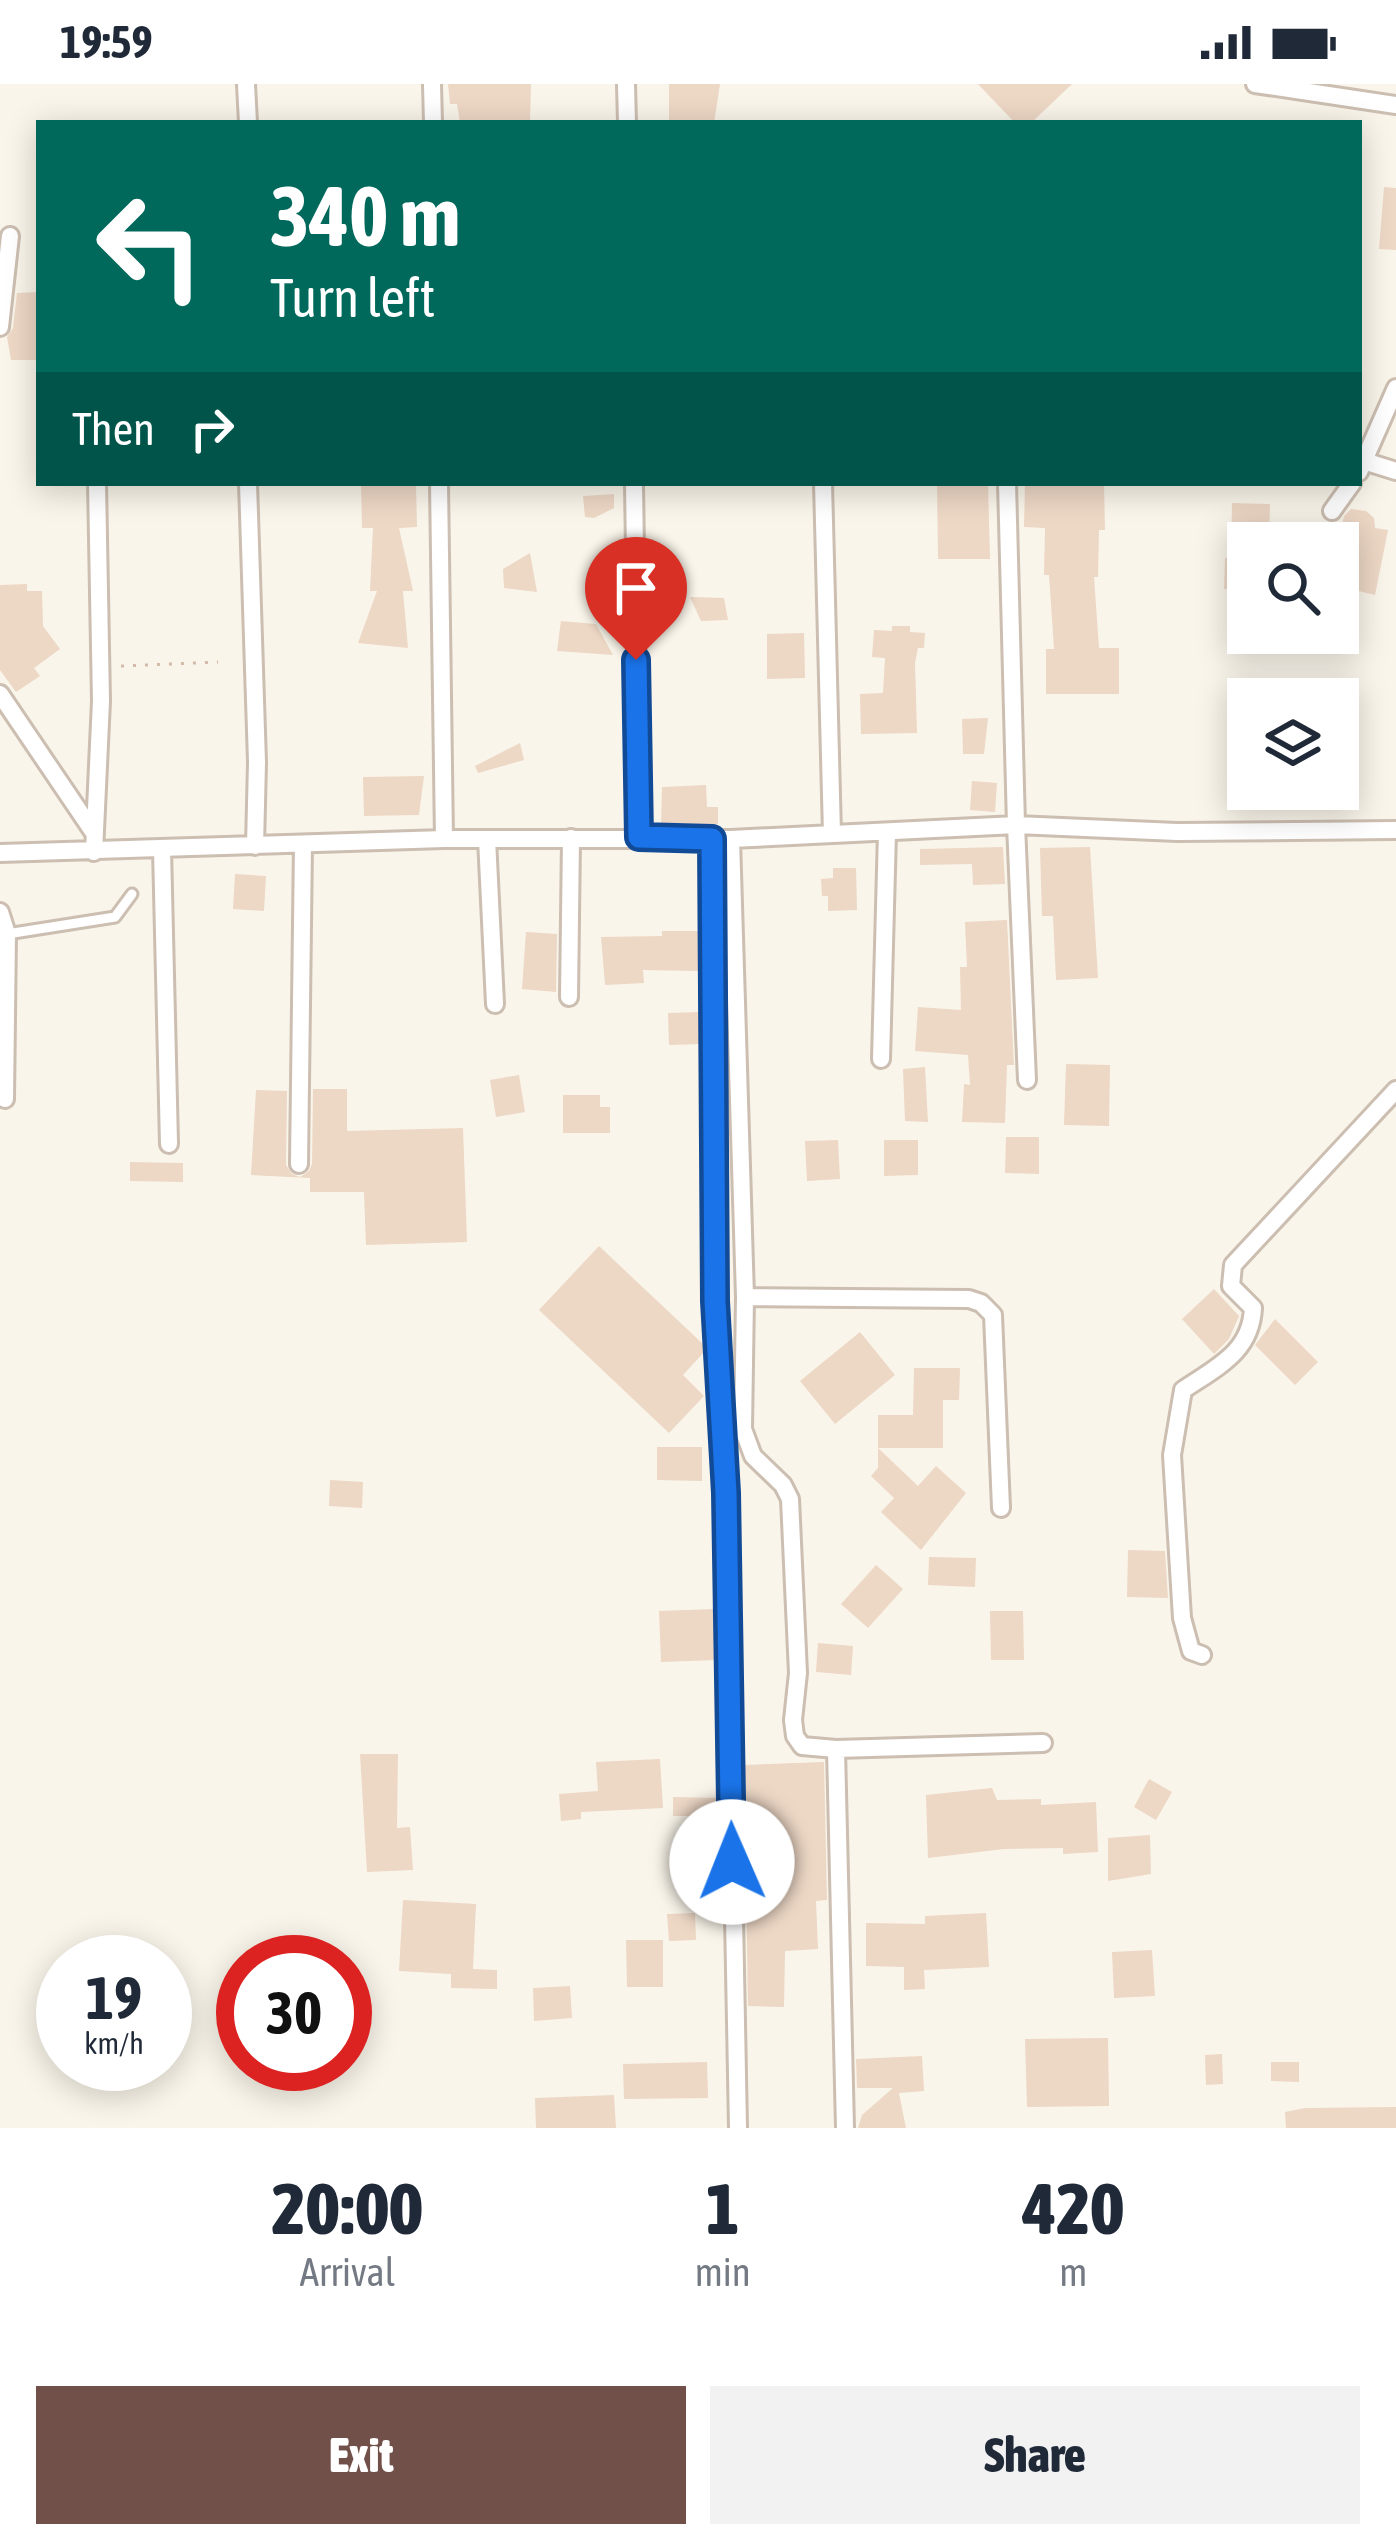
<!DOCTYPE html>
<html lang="en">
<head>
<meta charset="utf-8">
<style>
  body { margin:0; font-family:"Asap Condensed",sans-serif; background:#f2f2f3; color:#1f2937; height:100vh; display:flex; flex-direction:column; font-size:45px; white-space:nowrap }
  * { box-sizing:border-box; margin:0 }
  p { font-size:39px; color:#747a83 }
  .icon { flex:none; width:66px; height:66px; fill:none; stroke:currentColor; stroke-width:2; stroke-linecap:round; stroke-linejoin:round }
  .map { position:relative; height:2044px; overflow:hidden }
  .drawer { display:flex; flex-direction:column; background:#fff; flex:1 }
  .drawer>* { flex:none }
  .hud { position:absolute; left:36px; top:36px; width:1326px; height:366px; border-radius:0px; box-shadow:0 6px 30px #0003; background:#00695c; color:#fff; overflow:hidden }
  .tools { position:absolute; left:1227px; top:438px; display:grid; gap:24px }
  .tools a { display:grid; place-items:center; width:132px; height:132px; border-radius:0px; background:#fff; box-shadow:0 6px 30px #0003; font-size:60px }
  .speed { position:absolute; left:36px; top:1851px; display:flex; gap:24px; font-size:60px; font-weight:700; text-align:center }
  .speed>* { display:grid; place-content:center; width:156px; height:156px; border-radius:50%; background:#fff; box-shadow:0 6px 30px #0003; line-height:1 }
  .speed small { font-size:30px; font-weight:400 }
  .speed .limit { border:18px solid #d22; background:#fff; color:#111 }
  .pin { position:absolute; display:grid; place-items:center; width:102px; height:102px; color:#fff; margin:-123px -51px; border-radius:50% 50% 50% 0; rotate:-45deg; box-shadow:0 0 12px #0007 }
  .pin .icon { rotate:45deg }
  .me { position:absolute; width:132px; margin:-66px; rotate:359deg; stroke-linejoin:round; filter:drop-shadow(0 0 9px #0008) }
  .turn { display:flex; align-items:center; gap:42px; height:252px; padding:0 36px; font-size:54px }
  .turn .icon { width:156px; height:156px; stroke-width:2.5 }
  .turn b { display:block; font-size:84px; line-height:102px }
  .then { display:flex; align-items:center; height:114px; padding:0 36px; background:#0003; gap:24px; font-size:45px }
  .eta { display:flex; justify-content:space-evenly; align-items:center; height:204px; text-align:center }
  .eta b { font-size:72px; font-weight:800; line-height:84px }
  .cta { display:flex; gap:24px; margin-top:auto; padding:24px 36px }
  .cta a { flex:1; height:138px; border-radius:0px; background:#715049; color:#fff; font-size:48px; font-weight:800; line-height:138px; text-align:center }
  .cta a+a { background:#f2f2f3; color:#1f2937 }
  .status { display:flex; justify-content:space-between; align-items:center; height:84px; padding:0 60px; background:#fff; direction:ltr }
  .status svg { height:33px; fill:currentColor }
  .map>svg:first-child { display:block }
</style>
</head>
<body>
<div class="status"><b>19:59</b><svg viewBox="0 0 49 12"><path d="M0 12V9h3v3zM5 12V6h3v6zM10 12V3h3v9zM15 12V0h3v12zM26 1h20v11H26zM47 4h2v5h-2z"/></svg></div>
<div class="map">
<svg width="1396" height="2044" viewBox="0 0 1396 2044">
  <rect width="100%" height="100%" fill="#faf5ea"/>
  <path fill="#edd7c5" d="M 448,0 L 531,0 L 530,39 L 460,39 L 457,20 L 450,20 Z
    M 669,0 L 720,0 L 714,39 L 669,39 Z
    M 978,0 L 1072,0 L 1031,39 L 1015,39 Z
    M 1384,103 L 1396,104 L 1396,166 L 1379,165 Z
    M 39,208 L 39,276 L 11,276 L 7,253 L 13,244 L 17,209 Z
    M 361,399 L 416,401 L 417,443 L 399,444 L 413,507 L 403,507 L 408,564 L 358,559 L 377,507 L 370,507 L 373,444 L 362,444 Z
    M 937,399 L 988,399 L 990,475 L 938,475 Z
    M 1025,399 L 1104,399 L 1105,446 L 1099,446 L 1098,493 L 1094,493 L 1099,564 L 1119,564 L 1119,610 L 1046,610 L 1046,565 L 1054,565 L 1049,491 L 1044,491 L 1045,444 L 1024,443 Z
    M 614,410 L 614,424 L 594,434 L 585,433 L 583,412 Z
    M 1232,419 L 1270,420 L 1269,459 L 1248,459 L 1248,506 L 1224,505 L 1225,474 L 1231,474 Z
    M 1351,425 L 1366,427 L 1374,434 L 1375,444 L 1388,446 L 1375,511 L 1338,502 L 1338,456 L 1344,432 Z
    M 530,469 L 537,508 L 504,504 L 503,485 Z
    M 27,500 L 27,507 L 42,507 L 43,542 L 60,565 L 34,584 L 40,592 L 16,608 L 0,586 L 0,501 Z
    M 690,513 L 724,514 L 728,536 L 701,537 Z
    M 561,537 L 596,540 L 613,571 L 557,567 Z
    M 892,542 L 910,542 L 910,548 L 925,549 L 924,564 L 918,564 L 915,579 L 917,649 L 861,650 L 860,610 L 883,609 L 885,574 L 872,573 L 874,546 L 892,547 Z
    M 804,549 L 805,594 L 767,595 L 767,550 Z
    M 988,634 L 984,670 L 963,670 L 962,635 Z
    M 520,659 L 524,676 L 478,689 L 475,682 Z
    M 424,692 L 419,731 L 364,732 L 363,693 Z
    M 972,697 L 997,699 L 995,728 L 970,726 Z
    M 706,701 L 707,723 L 718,723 L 718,740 L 661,742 L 662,703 Z
    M 1003,763 L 1005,800 L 973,801 L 972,780 L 920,781 L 920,765 Z
    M 1090,763 L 1098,894 L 1056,896 L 1053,832 L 1042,832 L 1040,764 Z
    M 833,784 L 856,784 L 857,826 L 828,827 L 828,812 L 822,812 L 821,795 L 833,794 Z
    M 235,790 L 266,792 L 264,827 L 233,825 Z
    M 1007,836 L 1014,981 L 1007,981 L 1005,1039 L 962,1038 L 964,1000 L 970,1001 L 968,971 L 915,967 L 918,923 L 961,926 L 960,883 L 967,883 L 965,838 Z
    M 662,847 L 699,847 L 699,887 L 643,886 L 644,899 L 605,901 L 601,853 L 662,852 Z
    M 526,848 L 557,850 L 556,908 L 522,905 Z
    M 700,928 L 701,960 L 669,961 L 668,929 Z
    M 1066,980 L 1110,981 L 1109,1042 L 1064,1041 Z
    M 925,983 L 928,1038 L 905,1037 L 903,985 Z
    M 519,991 L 525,1028 L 496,1033 L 490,996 Z
    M 313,1005 L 347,1005 L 347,1047 L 463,1044 L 467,1158 L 366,1161 L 364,1108 L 310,1108 L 310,1094 L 251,1091 L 256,1006 L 287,1007 L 286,1081 L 292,1090 L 300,1093 L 309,1087 L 312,1080 Z
    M 563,1011 L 600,1011 L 600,1023 L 610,1023 L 610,1049 L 563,1049 Z
    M 1006,1053 L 1039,1053 L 1039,1090 L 1005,1089 Z
    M 838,1056 L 840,1095 L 807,1097 L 805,1057 Z
    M 884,1056 L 918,1056 L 918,1091 L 884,1092 Z
    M 130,1078 L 183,1079 L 183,1098 L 130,1097 Z
    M 599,1162 L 705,1262 L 705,1267 L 683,1291 L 704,1312 L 669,1349 L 539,1226 Z
    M 1214,1205 L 1239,1232 L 1229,1255 L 1214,1270 L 1182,1235 Z
    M 1275,1235 L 1318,1278 L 1295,1301 L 1255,1261 Z
    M 860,1248 L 895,1291 L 835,1340 L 800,1297 Z
    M 914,1284 L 960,1284 L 959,1316 L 943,1316 L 943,1364 L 878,1364 L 918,1402 L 936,1382 L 966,1409 L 921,1466 L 881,1428 L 894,1414 L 871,1392 L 878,1384 L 878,1331 L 913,1331 Z
    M 657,1363 L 702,1363 L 702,1397 L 657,1396 Z
    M 330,1396 L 363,1398 L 362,1424 L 329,1422 Z
    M 1128,1466 L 1165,1467 L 1168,1514 L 1127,1513 Z
    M 929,1473 L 976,1474 L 975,1503 L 928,1501 Z
    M 876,1481 L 903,1505 L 868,1544 L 841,1520 Z
    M 715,1525 L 716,1576 L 661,1578 L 659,1527 Z
    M 990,1527 L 1023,1527 L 1024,1576 L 991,1576 Z
    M 818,1559 L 853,1562 L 851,1591 L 816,1588 Z
    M 360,1670 L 398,1670 L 397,1744 L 410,1743 L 413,1786 L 367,1788 Z
    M 660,1675 L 663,1724 L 581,1728 L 581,1735 L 561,1737 L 559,1710 L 598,1707 L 596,1678 Z
    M 824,1678 L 827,1816 L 816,1817 L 818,1865 L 785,1867 L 784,1923 L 748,1922 L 744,1681 Z
    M 1149,1695 L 1172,1708 L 1156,1736 L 1134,1723 Z
    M 992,1704 L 997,1716 L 1041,1715 L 1041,1721 L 1096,1718 L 1098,1768 L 1063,1770 L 1063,1764 L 1004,1765 L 928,1774 L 926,1711 Z
    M 673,1713 L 719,1714 L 719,1732 L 673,1732 Z
    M 1150,1751 L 1151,1790 L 1108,1797 L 1108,1754 Z
    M 403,1816 L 476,1820 L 473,1885 L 497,1886 L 497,1905 L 451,1904 L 451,1890 L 399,1887 Z
    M 695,1829 L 696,1856 L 669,1857 L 667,1830 Z
    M 986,1829 L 989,1883 L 924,1886 L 925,1905 L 904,1906 L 904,1883 L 866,1882 L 866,1839 L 925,1840 L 925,1832 Z
    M 626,1856 L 663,1856 L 663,1903 L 627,1903 Z
    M 1152,1866 L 1155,1912 L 1114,1914 L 1112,1868 Z
    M 570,1902 L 572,1934 L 534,1937 L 533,1904 Z
    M 1108,1954 L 1109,2022 L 1027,2023 L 1025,1955 Z
    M 1222,1970 L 1223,2000 L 1206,2001 L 1205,1971 Z
    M 922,1972 L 924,2007 L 899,2009 L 906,2044 L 858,2044 L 862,2031 L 893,2004 L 857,2004 L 856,1975 Z
    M 707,1978 L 708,2014 L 624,2015 L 623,1980 Z
    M 1271,1978 L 1299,1978 L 1299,1998 L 1271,1997 Z
    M 614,2011 L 616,2044 L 536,2044 L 535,2014 Z
    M 1396,2023 L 1396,2044 L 1286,2044 L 1285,2028 L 1305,2024 Z"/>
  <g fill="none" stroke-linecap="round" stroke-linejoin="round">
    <g stroke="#ccbeb1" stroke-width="15">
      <path id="lane" d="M 7,850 L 115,833 L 132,810"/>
    </g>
    <g stroke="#ccbeb1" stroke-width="22">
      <path id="street" d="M 246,0 L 248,39
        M 432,0 L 433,39
        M 626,0 L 627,39
        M 1255,0 L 1396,21
        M 0,243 L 10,152
        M 1367,378 L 1396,387
        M 1359,388 L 1396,304
        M 248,399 L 257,678 L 255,762
        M 439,399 L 444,755
        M 634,399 L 639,753
        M 823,399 L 832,750
        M 1007,399 L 1016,741 L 1027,996
        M 1332,427 L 1352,399
        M 0,610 L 94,749
        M 487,755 L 495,920
        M 712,755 L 715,1217 L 726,1409 L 738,2044
        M 731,755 L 745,1213 L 743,1345 L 753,1372 L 783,1401 L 790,1415 L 798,1589 L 793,1636 L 795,1652 L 802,1662 L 836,1665
        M 162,765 L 169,1060
        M 94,768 L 101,617 L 97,399
        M 0,769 L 444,755 L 731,755 L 1016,741 L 1177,748 L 1396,746
        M 0,828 L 7,850 L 5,1015
        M 569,913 L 571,754
        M 881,975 L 887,748
        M 299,1080 L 303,760
        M 745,1213 L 969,1215 L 981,1219 L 993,1231 L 1001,1424
        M 1202,1571 L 1191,1567 L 1182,1534 L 1172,1371 L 1183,1306 C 1217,1283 1251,1268 1253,1224 L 1231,1202 L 1233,1181 L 1396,1006
        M 845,2044 L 836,1665 L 1043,1659"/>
    </g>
    <path stroke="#d2bba8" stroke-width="3" stroke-dasharray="3 9" stroke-linecap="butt" d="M 121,582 L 218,578"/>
    <use href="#lane" stroke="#fff" stroke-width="9"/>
    <use href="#street" stroke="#fff" stroke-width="16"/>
  </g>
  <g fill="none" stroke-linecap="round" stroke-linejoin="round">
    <g stroke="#114b97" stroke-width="30">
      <path id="route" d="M 636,576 L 639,753 L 712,755 L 715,1217 L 726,1409 L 732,1778"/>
    </g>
    <use href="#route" stroke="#1a73e8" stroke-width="21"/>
  </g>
</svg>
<div class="tools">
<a><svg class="icon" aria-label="search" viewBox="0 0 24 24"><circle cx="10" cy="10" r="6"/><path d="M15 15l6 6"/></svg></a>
<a><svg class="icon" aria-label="layers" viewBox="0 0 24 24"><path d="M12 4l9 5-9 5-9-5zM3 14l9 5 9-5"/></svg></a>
</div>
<div class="speed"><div>19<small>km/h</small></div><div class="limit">30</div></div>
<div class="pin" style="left:636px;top:576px;background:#d93025"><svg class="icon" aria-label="arrive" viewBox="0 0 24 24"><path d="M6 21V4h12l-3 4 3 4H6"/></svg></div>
<svg class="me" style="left:732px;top:1778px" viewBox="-20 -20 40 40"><circle r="19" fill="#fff"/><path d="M0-13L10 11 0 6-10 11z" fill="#1a73e8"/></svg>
<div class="hud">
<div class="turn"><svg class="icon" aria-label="left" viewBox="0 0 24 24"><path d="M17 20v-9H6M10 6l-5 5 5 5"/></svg><div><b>340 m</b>Turn left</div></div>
<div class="then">Then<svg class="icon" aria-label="right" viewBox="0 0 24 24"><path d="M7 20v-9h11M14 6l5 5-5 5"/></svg></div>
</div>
</div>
<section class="drawer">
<div class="eta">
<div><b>20:00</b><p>Arrival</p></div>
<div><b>1</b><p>min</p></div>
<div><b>420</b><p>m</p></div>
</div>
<div class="cta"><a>Exit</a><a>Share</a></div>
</section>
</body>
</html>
